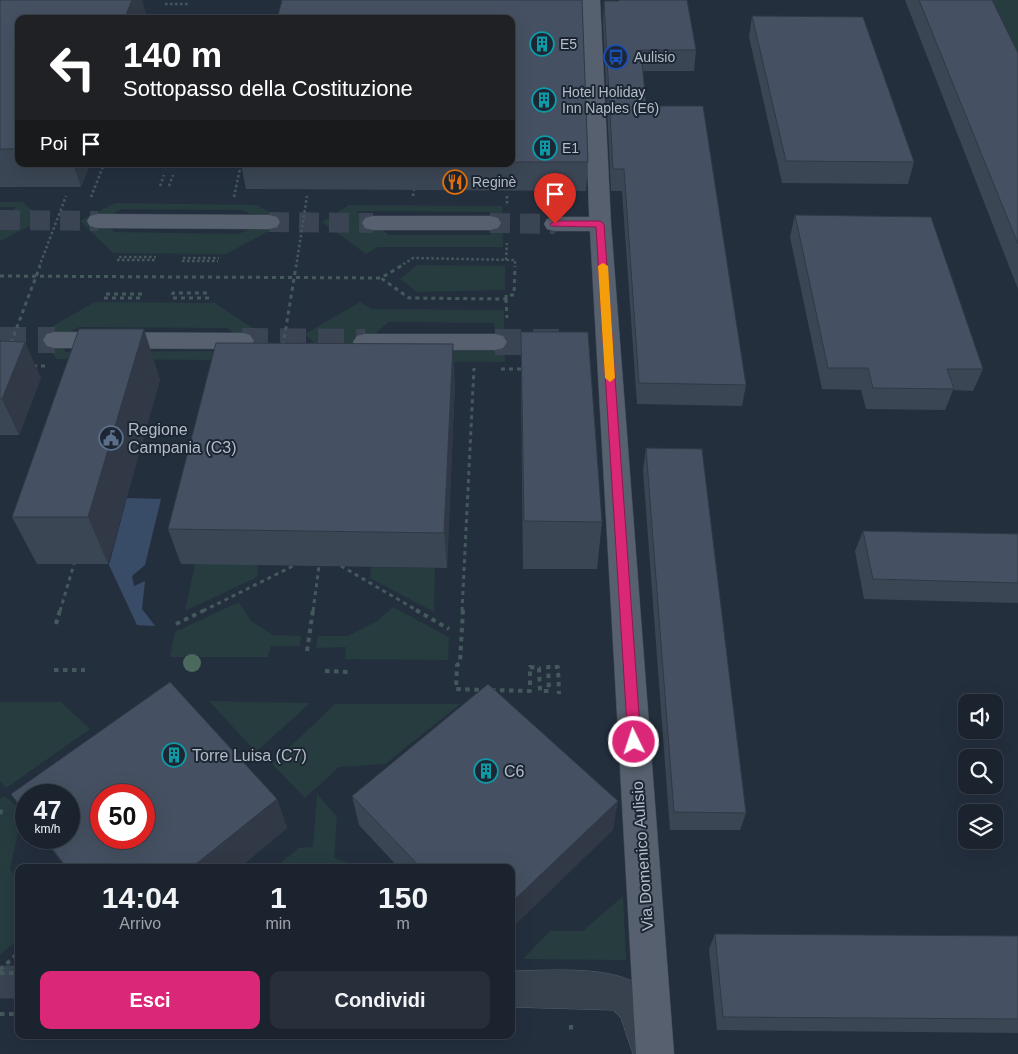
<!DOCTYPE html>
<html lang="it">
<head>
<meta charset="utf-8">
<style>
  body { margin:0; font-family:Arial,sans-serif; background:#282f3a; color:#f1f3f6; height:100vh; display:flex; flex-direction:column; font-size:19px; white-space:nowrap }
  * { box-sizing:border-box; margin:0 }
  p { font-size:16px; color:#a0a4aa }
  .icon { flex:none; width:28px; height:28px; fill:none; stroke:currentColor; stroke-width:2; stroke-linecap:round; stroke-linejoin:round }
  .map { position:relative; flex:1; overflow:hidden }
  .drawer { position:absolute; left:15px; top:864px; width:500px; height:175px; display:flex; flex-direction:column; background:#1b232e; border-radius:10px; box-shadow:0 5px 20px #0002,0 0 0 1px #39404a }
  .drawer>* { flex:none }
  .banner { position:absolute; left:15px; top:15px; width:500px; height:152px; border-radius:10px; box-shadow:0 5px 20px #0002,0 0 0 1px #39404a; background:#202124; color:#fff; overflow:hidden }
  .buttons { position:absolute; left:958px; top:694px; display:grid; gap:10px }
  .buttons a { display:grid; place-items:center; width:45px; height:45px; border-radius:10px; background:#1b232e; box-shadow:0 5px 20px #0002,0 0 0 1px #39404a; font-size:25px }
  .speed { position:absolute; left:15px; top:784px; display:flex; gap:10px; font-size:25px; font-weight:700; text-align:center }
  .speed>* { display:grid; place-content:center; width:65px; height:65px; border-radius:50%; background:#1b232e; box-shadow:0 5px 20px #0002,0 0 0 1px #39404a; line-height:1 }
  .speed small { font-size:12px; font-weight:400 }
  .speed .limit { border:8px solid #d22; background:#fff; color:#111 }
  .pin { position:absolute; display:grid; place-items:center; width:42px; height:42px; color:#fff; margin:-51px -21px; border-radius:50% 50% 50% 0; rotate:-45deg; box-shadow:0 0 5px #0007 }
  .pin .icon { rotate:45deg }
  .me { position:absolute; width:55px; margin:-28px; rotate:356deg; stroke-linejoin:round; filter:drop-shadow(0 0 4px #0008) }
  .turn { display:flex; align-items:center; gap:18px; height:105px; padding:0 25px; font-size:22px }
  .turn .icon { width:65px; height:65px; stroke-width:2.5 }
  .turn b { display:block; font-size:35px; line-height:42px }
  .then { display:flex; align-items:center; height:48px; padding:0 25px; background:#0003; gap:10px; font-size:19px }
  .eta { display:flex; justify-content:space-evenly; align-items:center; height:85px; text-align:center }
  .eta b { font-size:30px; font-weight:700; line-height:35px }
  .cta { display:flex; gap:10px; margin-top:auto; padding:10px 25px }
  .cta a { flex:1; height:58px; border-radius:10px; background:#db2777; color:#fff; font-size:20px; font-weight:700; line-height:58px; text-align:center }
  .cta a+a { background:#282f3a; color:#f1f3f6 }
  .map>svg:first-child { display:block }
</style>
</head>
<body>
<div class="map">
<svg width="1018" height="1054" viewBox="0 0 1018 1054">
  <rect width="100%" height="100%" fill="#242f3e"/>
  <path fill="#263c3f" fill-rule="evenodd" d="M 986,0 L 1018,0 L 1018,65 Z
    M 0,202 L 23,202 L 42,220 L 0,241 L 0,218 L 17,207 L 0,207 Z
    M 115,203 L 257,205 L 286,222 L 226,254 L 113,253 L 80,221 ZM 122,209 L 241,210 L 268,222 L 238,234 L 115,232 L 98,221 Z
    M 349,205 L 502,206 L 503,247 L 378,247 L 366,254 L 322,222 ZM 356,211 L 490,212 L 491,235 L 389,235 Z
    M 417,265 L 505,266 L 505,290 L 417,292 L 400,279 Z
    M 95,302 L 215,303 L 263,335 L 227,360 L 57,359 L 37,335 ZM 79,327 L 227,328 L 242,341 L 224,351 L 66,352 L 55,340 Z
    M 360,302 L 372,309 L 504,310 L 505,362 L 332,361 L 305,334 ZM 389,322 L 494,323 L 496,351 L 354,351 Z
    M 195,564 L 258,565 L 257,577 L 185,611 Z
    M 371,567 L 435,568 L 434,612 L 370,578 Z
    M 239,602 L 251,621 L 273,635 L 301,636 L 300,646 L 271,646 L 268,657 L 170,657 L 175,632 Z
    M 393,607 L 449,637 L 448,660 L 345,659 L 346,647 L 316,648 L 318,636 L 348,636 L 377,621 Z
    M 209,701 L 310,703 L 256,752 Z
    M 0,702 L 61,702 L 90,729 L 6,788 L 0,781 Z
    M 335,704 L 460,704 L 385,764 L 339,767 L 305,798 L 272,764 Z
    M 317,794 L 337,817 L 334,858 L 362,867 L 276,867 L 299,848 L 313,847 Z
    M 5,796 L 23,811 L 10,869 L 19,882 L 19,939 L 0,955 L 0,799 Z
    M 623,896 L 626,960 L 523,959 L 550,931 L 583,931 Z"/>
  <path fill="#394c67" d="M 127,498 L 161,499 L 145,565 L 132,576 L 134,586 L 145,581 L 142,609 L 155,626 L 137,625 L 109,565 Z"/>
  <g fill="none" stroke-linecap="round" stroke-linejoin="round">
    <path stroke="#3a4453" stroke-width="33" stroke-dasharray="33 16" stroke-linecap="butt" d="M 0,982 L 19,982"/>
    <path stroke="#3a4453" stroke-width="20" stroke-dasharray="20 10" stroke-linecap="butt" d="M 0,220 L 98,221
      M 269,222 L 373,223
      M 490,223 L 555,224"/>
    <path stroke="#3a4453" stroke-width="26" stroke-dasharray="26 12" stroke-linecap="butt" d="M 0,340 L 55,340
      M 242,341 L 365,342
      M 495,342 L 559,342"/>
    <g stroke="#565f6c" stroke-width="1">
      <path id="minor" d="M 511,971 C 548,971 623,963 648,993 C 657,1004 665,1039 671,1054 L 633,1054 L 621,1018 L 613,1010 L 511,1007 Z"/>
    </g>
    <g stroke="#414a57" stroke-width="1">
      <path id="major" d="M 582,0 L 600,0 L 611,224 L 674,1054 L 636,1054 L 590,231 L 555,231 L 547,229 L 544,224 L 547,219 L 555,217 L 589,217 Z
        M 98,214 L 269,215 L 277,217 L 280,222 L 277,227 L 269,229 L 98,228 L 90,226 L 87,221 L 90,216 Z
        M 373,216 L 490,216 L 498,218 L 501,223 L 498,228 L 490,230 L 373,230 L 365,228 L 362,223 L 365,218 Z
        M 55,332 L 242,333 L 250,335 L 254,341 L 250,347 L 242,349 L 55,348 L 47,346 L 43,340 L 47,334 Z
        M 365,334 L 495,334 L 503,336 L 507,342 L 503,348 L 495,350 L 365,350 L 357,348 L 353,342 L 357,336 Z"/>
    </g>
    <path stroke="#44595c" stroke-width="2.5" stroke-dasharray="2.5 2.5" stroke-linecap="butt" d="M 165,4 L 188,4
      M 160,186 L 164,175
      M 169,186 L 173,175
      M 413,196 L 414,190
      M 507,196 L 507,204
      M 91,197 L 104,164
      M 234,197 L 241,164
      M 119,257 L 156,257
      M 183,258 L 219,258
      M 117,260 L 155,260
      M 506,260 L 507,243
      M 182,261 L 218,261
      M 39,267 L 66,196
      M 296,267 L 307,196
      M 399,267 L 413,258 L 515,260 L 515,267"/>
    <path stroke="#44595c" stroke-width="3" stroke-dasharray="4 4" stroke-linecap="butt" d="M 401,266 L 381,278 L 409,298 L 506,299
      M 0,276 L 381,278
      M 106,294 L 145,294
      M 104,298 L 142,298
      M 209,298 L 172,298 L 173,293 L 211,293
      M 506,299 L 507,318
      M 506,299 L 506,295 L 514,295 L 515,266
      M 11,343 L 40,266
      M 283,346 L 296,266
      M 33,366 L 47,366
      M 501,369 L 524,369
      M 341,566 L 418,611
      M 60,611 L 74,564
      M 203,611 L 295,565
      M 313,611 L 319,566
      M 462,611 L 474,368"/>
    <path stroke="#44595c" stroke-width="4" stroke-dasharray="4.5 4.5" stroke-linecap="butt" d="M 416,610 L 449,629
      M 463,610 L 460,663 L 457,665 L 456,689 L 485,690
      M 56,624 L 60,610
      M 176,624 L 205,610
      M 307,651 L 313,610
      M 54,670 L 85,670
      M 325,671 L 350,672
      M 491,690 L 530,691 L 530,667 L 539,668 L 540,691 L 549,691 L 548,667 L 558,667 L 559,694
      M 0,814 L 2,808
      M 0,970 L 16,955
      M 0,973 L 19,973
      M 0,1014 L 19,1014
      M 571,1025 L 571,1034"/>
    <use href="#minor" fill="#38414e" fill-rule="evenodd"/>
    <use href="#major" fill="#56606e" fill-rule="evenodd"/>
  </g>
  <circle fill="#4b6a5d" cx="192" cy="663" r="9"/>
  <path fill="#3b4654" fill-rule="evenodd" d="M 0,0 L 142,0 L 147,19 L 19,19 L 19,164 L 90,164 L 81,187 L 0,187 Z
    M 618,0 L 687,0 L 696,50 L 694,71 L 643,71 L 646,106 L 746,385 L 742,406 L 637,404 L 622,191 L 611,191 L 603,21 L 604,1 L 618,1 Z
    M 905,0 L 992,0 L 1018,53 L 1018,289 Z
    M 752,16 L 914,162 L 908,184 L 782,183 L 749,37 Z
    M 511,19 L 588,162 L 586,191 L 246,189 L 241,164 L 511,164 Z
    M 795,215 L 983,369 L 973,391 L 953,390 L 945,410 L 866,409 L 861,390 L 822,389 L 790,237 Z
    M 521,332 L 602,522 L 597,569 L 523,569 L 521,381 Z
    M 0,341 L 41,378 L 19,435 L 0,435 Z
    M 160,379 L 108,564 L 37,564 L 12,517 Z
    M 455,381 L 447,568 L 181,564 L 168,529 Z
    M 646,448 L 746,813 L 740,830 L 670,830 L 643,470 Z
    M 863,531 L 1018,534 L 1018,603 L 864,599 L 855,551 Z
    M 170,682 L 277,799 L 287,828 L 239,868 L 66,868 L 43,838 L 69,838 L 69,795 L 26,795 L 26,815 L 11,794 ZM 101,795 L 144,795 L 144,838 L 101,838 Z
    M 352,796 L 613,830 L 511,868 L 399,868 L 359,825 Z
    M 715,934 L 1018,936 L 1018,1033 L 717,1030 L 709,949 Z"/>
  <path fill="#303945" d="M 132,0 L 142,0 L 147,19 L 124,19 Z
    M 73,164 L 90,164 L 81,187 Z
    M 144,329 L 160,379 L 108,564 L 88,517 Z
    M 25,342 L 41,378 L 19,435 L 2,399 Z
    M 453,344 L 455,381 L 447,568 L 444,533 Z
    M 277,799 L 287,828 L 239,868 L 191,868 Z
    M 618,801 L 613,830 L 511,929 L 511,903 Z"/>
  <path fill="#455162" stroke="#303945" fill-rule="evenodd" d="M 0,0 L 132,0 L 124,19 L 19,19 L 19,149 L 0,149 Z
    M 282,0 L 582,0 L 588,162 L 511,162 L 511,19 L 277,19 Z
    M 619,0 L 687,0 L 696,50 L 641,50 L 646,106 L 703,106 L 746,385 L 639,383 L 624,169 L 613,169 L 604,1 L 619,1 Z
    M 919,0 L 992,0 L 1018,53 L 1018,244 Z
    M 752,16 L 863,17 L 914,162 L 786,161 Z
    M 795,215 L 931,217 L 983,369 L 947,369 L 954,389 L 873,388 L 868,368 L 828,368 Z
    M 79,329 L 144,329 L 88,517 L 12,517 Z
    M 521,332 L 588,332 L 602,522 L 524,521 Z
    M 0,341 L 25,342 L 2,399 L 0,399 Z
    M 216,343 L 453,344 L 444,533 L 168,529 Z
    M 646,448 L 702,449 L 746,813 L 674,812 Z
    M 863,531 L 1018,534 L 1018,583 L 873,579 Z
    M 170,682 L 277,799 L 191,868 L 67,868 L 44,838 L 69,838 L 69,795 L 26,795 L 26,814 L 11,794 ZM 101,795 L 144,795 L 144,838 L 101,838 Z
    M 488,684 L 618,801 L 511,903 L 511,868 L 421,868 L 352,796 Z
    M 715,934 L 1018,936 L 1018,1019 L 723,1017 Z"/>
  <path fill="#db2777" stroke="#8e194d" d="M 555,221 L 600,221 L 604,224 L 641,742 L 639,746 L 634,747 L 630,746 L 628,742 L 596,227 L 551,226 L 550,224 Z"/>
  <path fill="#f59e0b" d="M 603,263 L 608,266 L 615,378 L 610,382 L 605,378 L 598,266 Z"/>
  <defs>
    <g id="building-ring" transform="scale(1.25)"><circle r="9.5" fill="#1d2633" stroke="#0f9aa8" stroke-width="1.5"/><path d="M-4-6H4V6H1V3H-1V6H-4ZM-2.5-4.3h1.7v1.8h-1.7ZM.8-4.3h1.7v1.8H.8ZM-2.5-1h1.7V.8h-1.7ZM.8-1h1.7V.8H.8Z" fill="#0f9aa8"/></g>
    <g id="bus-ring" transform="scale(1.25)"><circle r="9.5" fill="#1d2633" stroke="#1a4fb4" stroke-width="1.5"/><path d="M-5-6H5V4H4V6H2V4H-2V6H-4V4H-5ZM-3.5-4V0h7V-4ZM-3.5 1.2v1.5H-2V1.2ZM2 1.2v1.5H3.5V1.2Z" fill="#1a4fb4"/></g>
    <g id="restaurant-ring" transform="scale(1.25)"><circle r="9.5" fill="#1d2633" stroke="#e8710a" stroke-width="1.5"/><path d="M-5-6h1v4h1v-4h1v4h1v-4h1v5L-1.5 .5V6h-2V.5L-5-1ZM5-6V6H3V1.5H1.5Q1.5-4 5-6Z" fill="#e8710a"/></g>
    <g id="civic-ring" transform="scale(1.25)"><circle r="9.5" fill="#1d2633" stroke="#5c6f8a" stroke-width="1.5"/><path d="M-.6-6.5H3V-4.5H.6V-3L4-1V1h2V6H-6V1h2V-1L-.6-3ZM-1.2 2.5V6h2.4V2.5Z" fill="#5c6f8a"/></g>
  </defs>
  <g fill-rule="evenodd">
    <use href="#building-ring" x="542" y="44"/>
    <use href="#bus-ring" x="616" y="57"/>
    <use href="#building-ring" x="544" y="100"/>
    <use href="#building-ring" x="545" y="148"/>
    <use href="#restaurant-ring" x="455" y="182"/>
    <use href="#civic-ring" x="111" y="438"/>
    <use href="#building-ring" x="174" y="755"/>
    <use href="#building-ring" x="486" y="771"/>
  </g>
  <g text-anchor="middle" stroke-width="4" stroke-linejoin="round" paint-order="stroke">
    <g font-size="14" fill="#b4bcc9" stroke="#1d2633" text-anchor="start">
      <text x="560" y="49">E5</text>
      <text x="634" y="62">Aulisio</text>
      <text x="562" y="97">Hotel Holiday<tspan x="562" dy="16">Inn Naples (E6)</tspan></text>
      <text x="562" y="153">E1</text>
      <text x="472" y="187">Reginè</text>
    </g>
    <g font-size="16" fill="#b4bcc9" stroke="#1d2633" text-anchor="start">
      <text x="128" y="435">Regione<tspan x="128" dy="18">Campania (C3)</tspan></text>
      <text x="192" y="761">Torre Luisa (C7)</text>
      <text x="504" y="777">C6</text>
    </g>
    <g font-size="16" fill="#b4bcc9" stroke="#1d2633">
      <text transform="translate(642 856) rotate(-94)" y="6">Via Domenico Aulisio</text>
    </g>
  </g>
</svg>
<div class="buttons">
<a><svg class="icon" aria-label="sound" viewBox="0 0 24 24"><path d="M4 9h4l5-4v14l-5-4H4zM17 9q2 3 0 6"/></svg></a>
<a><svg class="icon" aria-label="search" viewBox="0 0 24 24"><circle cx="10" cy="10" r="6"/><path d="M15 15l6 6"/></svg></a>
<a><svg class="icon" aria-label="layers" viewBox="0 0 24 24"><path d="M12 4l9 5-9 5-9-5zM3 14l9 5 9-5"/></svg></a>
</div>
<div class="speed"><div>47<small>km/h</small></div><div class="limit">50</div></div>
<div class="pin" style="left:555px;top:224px;background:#d93025"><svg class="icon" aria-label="arrive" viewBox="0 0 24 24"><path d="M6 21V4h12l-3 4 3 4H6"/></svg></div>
<svg class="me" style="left:634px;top:742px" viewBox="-20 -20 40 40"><circle r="17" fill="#db2777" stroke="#fff" stroke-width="3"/><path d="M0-11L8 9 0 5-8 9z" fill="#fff"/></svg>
<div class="banner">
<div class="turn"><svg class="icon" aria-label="left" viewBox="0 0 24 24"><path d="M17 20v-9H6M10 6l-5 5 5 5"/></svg><div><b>140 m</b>Sottopasso della Costituzione</div></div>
<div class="then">Poi<svg class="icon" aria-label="arrive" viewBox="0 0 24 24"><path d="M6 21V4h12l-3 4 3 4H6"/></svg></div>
</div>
<section class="drawer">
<div class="eta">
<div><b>14:04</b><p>Arrivo</p></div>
<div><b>1</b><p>min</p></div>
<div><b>150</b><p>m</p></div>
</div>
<div class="cta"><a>Esci</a><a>Condividi</a></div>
</section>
</div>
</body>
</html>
